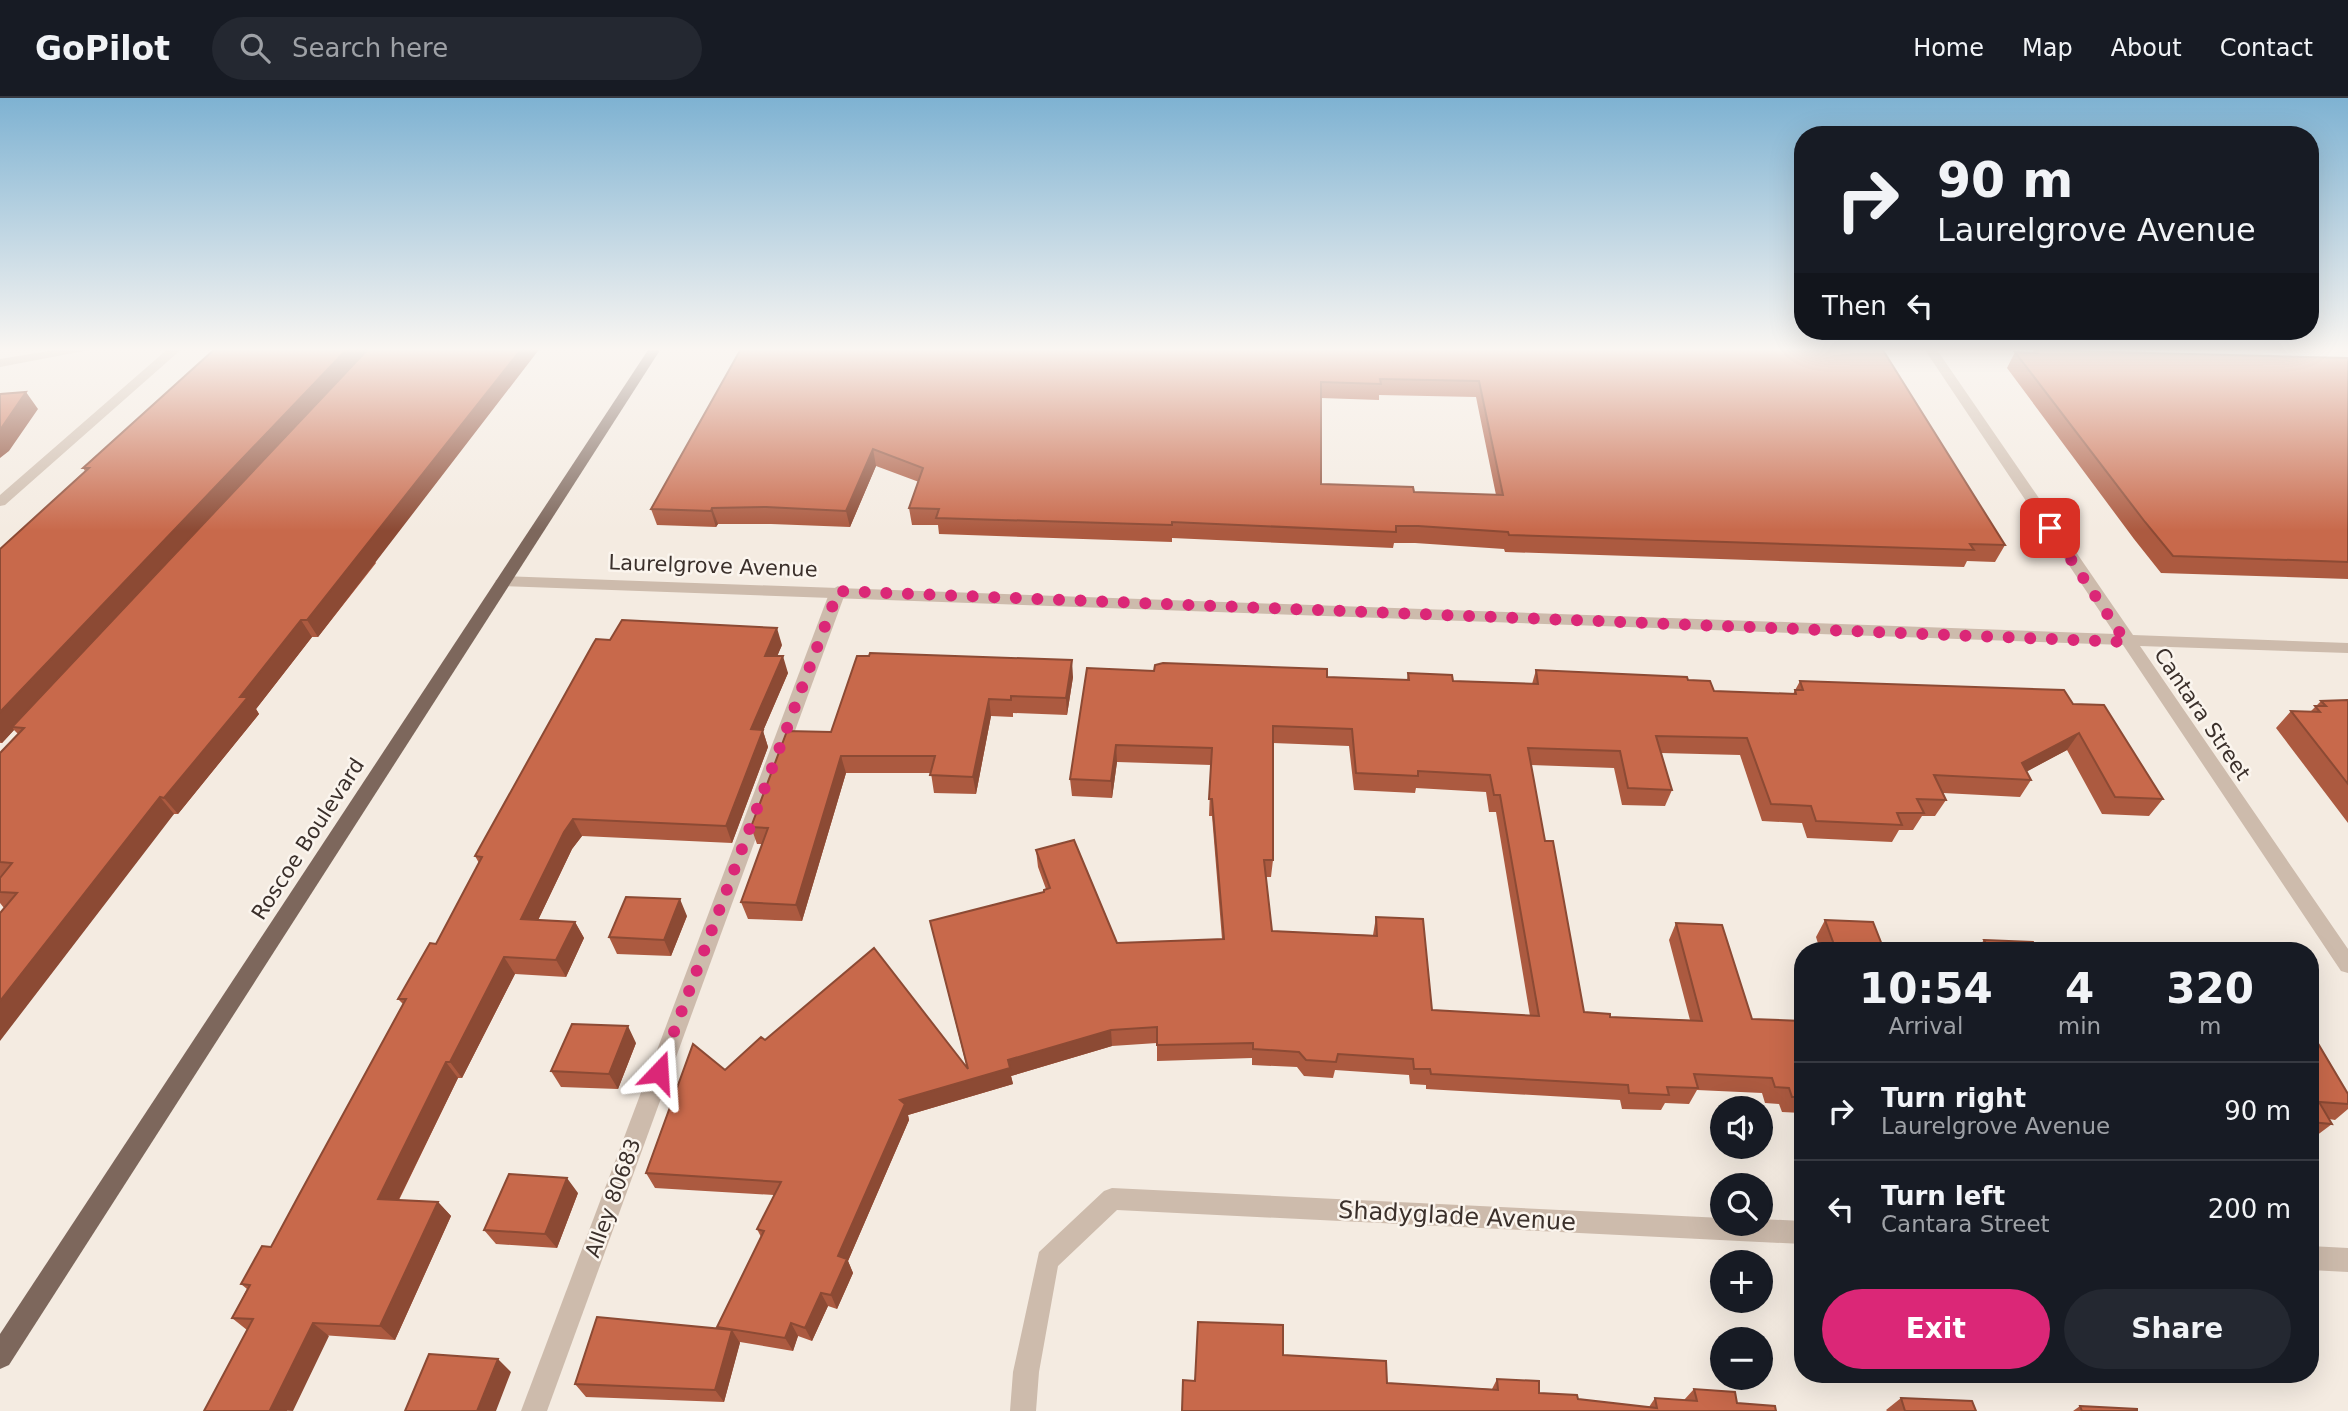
<!DOCTYPE html>
<html lang="en">
<head>
<meta charset="utf-8">
<style>
  body { margin:0; font-family:"DejaVu Sans",sans-serif; background:#242831; color:#f1f3f6; height:100vh; display:flex; flex-direction:column; font-size:26px; white-space:nowrap }
  * { box-sizing:border-box; margin:0 }
  p { font-size:23px; color:#9ea1a6 }
  .icon { flex:none; width:38px; height:38px; fill:none; stroke:currentColor; stroke-width:2; stroke-linecap:round; stroke-linejoin:round }
  .map { position:relative; flex:1; overflow:hidden }
  .sheet { position:absolute; left:1794px; top:844px; width:525px; height:441px; display:flex; flex-direction:column; background:#171b24; border-radius:28px; box-shadow:0 7px 28px #0002 }
  .sheet>* { flex:none }
  .hud { position:absolute; left:1794px; top:28px; width:525px; height:214px; border-radius:28px; box-shadow:0 7px 28px #0002; background:#171b24; color:#f1f3f6; overflow:hidden }
  .fabs { position:absolute; left:1710px; top:998px; display:grid; gap:14px }
  .fabs a { display:grid; place-items:center; width:63px; height:63px; border-radius:50%; background:#171b24; box-shadow:0 7px 28px #0002; font-size:35px }
  .pin { position:absolute; display:grid; place-items:center; width:60px; height:60px; color:#fff; margin:-30px; border-radius:14px; box-shadow:0 4px 10px #0006 }
  .me { position:absolute; width:77px; margin:-38px; rotate:20deg; stroke-linejoin:round; filter:drop-shadow(0 0 5px #0008) }
  .turn { display:flex; align-items:center; gap:24px; height:147px; padding:0 28px; font-size:32px }
  .turn .icon { width:91px; height:91px; stroke-width:2.5 }
  .turn b { display:block; font-size:49px; line-height:60px }
  .then { display:flex; align-items:center; height:66px; padding:0 28px; background:#0003; gap:14px; font-size:26px }
  .eta { display:flex; justify-content:space-evenly; align-items:center; height:119px; text-align:center }
  .eta b { font-size:42px; font-weight:700; line-height:49px }
  .primary-button { display:flex; gap:14px; margin-top:auto; padding:14px 28px }
  .primary-button a { flex:1; height:80px; border-radius:42px; background:#db2777; color:#fff; font-size:28px; font-weight:700; line-height:80px; text-align:center }
  .primary-button a+a { background:#242831; color:#f1f3f6 }
  ul { padding:0; list-style:none }
  li { display:flex; align-items:center; gap:21px; height:98px; padding:0 28px; border-top:2px solid #363941 }
  li div { flex:1 }
  li b { display:block; font-size:26px }
  li em { font-style:normal }
  header { display:flex; align-items:center; gap:42px; box-sizing:border-box; height:98px; padding:0 35px; background:#171b24; border-bottom:2px solid #363941 }
  header strong { font-size:33px }
  nav { display:flex; gap:38px; margin-inline-start:auto; font-size:24px }
  .search { width:490px; height:63px; background:#242831; display:flex; align-items:center; gap:18px; box-sizing:border-box; padding:0 24px; border-radius:38px; color:#9ea1a6; font-size:26px }
  .map>svg:first-child { display:block }
</style>
</head>
<body>
<header>
<strong>GoPilot</strong>
<div class="search"><svg class="icon" aria-label="search" viewBox="0 0 24 24"><circle cx="10" cy="10" r="6"/><path d="M15 15l6 6"/></svg>Search here</div>
<nav><a>Home</a><a>Map</a><a>About</a><a>Contact</a></nav>
</header>
<div class="map">
<svg width="2348" height="1313" viewBox="0 0 2348 1313">
  <rect width="100%" height="100%" fill="#f4ebe1"/>
  <g fill="none" stroke-linecap="round" stroke-linejoin="round">
    <path fill="#cdbbac" fill-rule="evenodd" d="M 838,488 L 846,493 L 547,1313 L 521,1313 L 830,493 Z"/>
    <path fill="#cdbbac" fill-rule="evenodd" d="M 73,249 L 105,249 L 0,269 L 0,261 Z
      M 170,249 L 184,249 L 5,407 L 0,408 L 0,397 Z
      M 1923,249 L 1935,249 L 2133,537 L 2348,545 L 2348,555 L 2140,548 L 2348,851 L 2348,875 L 2341,873 L 2123,547 L 503,488 L 495,483 L 503,478 L 2115,536 Z
      M 1112,1090 L 1722,1120 L 1722,1125 L 1760,1125 L 1760,1121 L 1802,1123 L 1802,1146 L 1117,1112 L 1058,1168 L 1039,1274 L 1036,1313 L 1010,1313 L 1013,1274 L 1039,1154 L 1104,1093 Z
      M 2310,1148 L 2348,1150 L 2348,1174 L 2310,1172 Z"/>
    <path fill="#7d675c" fill-rule="evenodd" d="M 650,249 L 662,249 L 9,1267 L 0,1271 L 0,1236 Z"/>
  </g>
  <path fill="#ac5a40" fill-rule="evenodd" d="M 217,249 L 376,465 L 318,539 L 312,539 L 256,611 L 259,616 L 178,716 L 174,716 L 4,810 L 0,805 L 0,655 L 18,636 L 14,632 L 2,645 L 0,645 L 0,451 L 85,373 L 83,370 Z
    M 742,249 L 1881,249 L 2005,447 L 1995,464 L 1967,463 L 1964,469 L 1505,454 L 1504,451 L 1415,445 L 1394,445 L 1393,450 L 1172,440 L 1172,444 L 939,436 L 938,427 L 912,427 L 909,410 L 919,384 L 876,368 L 850,429 L 771,426 L 718,426 L 716,429 L 657,427 L 651,411 ZM 1379,297 L 1476,299 L 1496,397 L 1414,394 L 1321,386 L 1321,300 L 1379,302 Z
    M 2034,252 L 2348,260 L 2348,481 L 2161,475 L 2134,441 L 2007,270 L 2015,254 L 2033,255 Z
    M 782,547 L 777,558 L 788,575 L 763,633 L 768,649 L 732,745 L 582,738 L 572,751 L 538,822 L 575,824 L 584,840 L 566,879 L 515,876 L 462,980 L 458,980 L 399,1102 L 438,1104 L 451,1118 L 395,1242 L 247,1232 L 232,1220 L 247,1191 L 241,1186 L 271,1149 L 299,1097 L 403,906 L 398,901 L 436,846 L 479,765 L 475,758 Z
    M 869,558 L 1073,579 L 1067,617 L 1013,615 L 1013,619 L 991,618 L 976,696 L 934,695 L 931,675 L 846,675 L 802,823 L 748,821 L 741,804 L 762,746 L 757,746 L 751,729 L 831,634 Z
    M 1536,572 L 1688,582 L 1714,593 L 1793,596 L 1800,583 L 2073,606 L 2163,701 L 2149,718 L 2102,716 L 2067,652 L 2027,673 L 2031,682 L 2020,699 L 1943,695 L 1946,702 L 1935,718 L 1922,718 L 1913,732 L 1899,732 L 1892,744 L 1807,740 L 1802,725 L 1762,723 L 1740,657 L 1661,655 L 1672,692 L 1665,708 L 1622,707 L 1614,670 L 1531,667 L 1545,743 L 1584,914 L 1610,919 L 1690,922 L 1669,842 L 1676,825 L 1752,921 L 1802,923 L 1802,1015 L 1782,1014 L 1779,1006 L 1765,1005 L 1762,995 L 1697,992 L 1689,1006 L 1665,1005 L 1661,1012 L 1622,1011 L 1620,1002 L 1426,991 L 1426,987 L 1410,986 L 1409,977 L 1335,972 L 1333,980 L 1304,978 L 1297,969 L 1252,967 L 1252,960 L 1157,963 L 1157,945 L 1112,948 L 1011,978 L 1013,986 L 908,1017 L 909,1022 L 848,1163 L 853,1175 L 837,1211 L 828,1208 L 812,1243 L 798,1238 L 793,1253 L 740,1244 L 724,1304 L 586,1299 L 575,1286 L 718,1231 L 717,1229 L 761,1139 L 757,1131 L 774,1097 L 655,1090 L 646,1075 L 725,972 L 765,942 L 967,970 L 930,823 L 1044,794 L 1046,791 L 1038,769 L 1036,752 L 1117,845 L 1222,841 L 1212,718 L 1209,718 L 1211,667 L 1117,664 L 1112,700 L 1072,698 L 1070,681 L 1154,573 L 1407,582 L 1408,575 L 1453,583 L 1532,586 ZM 1273,645 L 1349,648 L 1354,692 L 1415,695 L 1416,690 L 1486,694 L 1489,714 L 1496,714 L 1530,918 L 1432,912 L 1376,819 L 1373,837 L 1272,833 L 1266,779 L 1271,779 L 1273,762 Z
    M 2348,602 L 2348,725 L 2276,630 L 2291,613 L 2311,613 L 2321,603 Z
    M 687,818 L 671,858 L 617,856 L 609,839 Z
    M 1825,822 L 1884,852 L 1820,852 L 1816,839 Z
    M 1984,842 L 2037,852 L 1976,852 Z
    M 2310,932 L 2348,1006 L 2348,1011 L 2335,1022 L 2329,1021 L 2310,1024 Z
    M 636,945 L 618,991 L 561,989 L 551,973 Z
    M 2310,1024 L 2332,1026 L 2312,1041 L 2310,1041 Z
    M 578,1095 L 557,1150 L 496,1146 L 484,1132 Z
    M 1283,1257 L 1387,1285 L 1492,1291 L 1497,1281 L 1539,1295 L 1578,1301 L 1649,1309 L 1655,1300 L 1684,1302 L 1694,1291 L 1737,1305 L 1776,1313 L 1182,1313 L 1195,1283 Z
    M 1901,1300 L 1905,1313 L 1887,1313 L 1886,1312 Z
    M 2080,1308 L 2137,1313 L 2073,1313 Z"/>
  <path fill="#8c4a34" d="M 349,249 L 372,249 L 12,629 L 14,632 L 2,645 L 0,643 L 0,614 Z
    M 523,249 L 541,249 L 318,539 L 307,522 Z
    M 26,294 L 38,311 L 9,353 L 0,360 L 0,332 Z
    M 873,351 L 876,368 L 850,429 L 846,413 Z
    M 712,410 L 718,426 L 716,429 L 711,413 Z
    M 301,522 L 312,539 L 256,611 L 259,616 L 178,716 L 164,700 L 240,599 Z
    M 777,530 L 782,547 L 770,575 L 765,558 Z
    M 783,558 L 788,575 L 763,633 L 768,649 L 732,745 L 726,728 L 751,631 Z
    M 1072,562 L 1073,579 L 1067,617 L 1066,600 Z
    M 989,601 L 991,618 L 976,696 L 973,679 Z
    M 2079,635 L 2067,652 L 2011,682 L 2022,665 Z
    M 1116,647 L 1117,664 L 1112,700 L 1111,683 Z
    M 841,658 L 846,675 L 802,823 L 796,807 Z
    M 160,699 L 174,716 L 0,943 L 0,903 Z
    M 573,721 L 582,738 L 572,751 L 531,837 L 521,821 L 564,734 Z
    M 680,801 L 687,818 L 671,858 L 664,842 Z
    M 575,824 L 584,840 L 566,879 L 556,862 Z
    M 504,859 L 515,876 L 462,980 L 450,964 Z
    M 628,928 L 636,945 L 618,991 L 609,976 Z
    M 1111,932 L 1112,948 L 1011,978 L 1013,986 L 908,1017 L 909,1022 L 848,1163 L 853,1175 L 837,1211 L 831,1197 L 838,1158 L 900,1002 L 1008,962 Z
    M 446,964 L 458,980 L 392,1115 L 378,1101 Z
    M 567,1080 L 578,1095 L 557,1150 L 545,1136 Z
    M 438,1104 L 451,1118 L 395,1242 L 380,1228 Z
    M 821,1195 L 828,1208 L 812,1243 L 805,1230 Z
    M 313,1225 L 329,1238 L 293,1313 L 270,1312 Z
    M 791,1225 L 798,1238 L 793,1253 L 785,1240 Z
    M 732,1232 L 740,1245 L 724,1304 L 715,1292 Z
    M 498,1261 L 511,1274 L 496,1313 L 477,1313 Z"/>
  <path fill="#c8694b" stroke="#8c4a34" stroke-width="2" fill-rule="evenodd" d="M 217,249 L 349,249 L 0,614 L 0,451 L 89,370 L 83,370 Z
    M 370,249 L 523,249 L 307,522 L 301,522 L 240,599 L 248,599 L 164,700 L 160,699 L 0,903 L 0,815 L 17,795 L 0,794 L 0,780 L 12,765 L 0,764 L 0,655 L 24,630 L 12,629 Z
    M 742,249 L 1881,249 L 2005,447 L 1970,446 L 1974,452 L 1509,437 L 1508,434 L 1418,428 L 1396,428 L 1396,434 L 1172,424 L 1172,427 L 936,420 L 939,411 L 909,410 L 923,370 L 873,351 L 846,413 L 766,409 L 712,410 L 711,413 L 651,411 ZM 1380,281 L 1479,283 L 1503,397 L 1414,394 L 1413,389 L 1321,386 L 1321,284 L 1381,286 Z
    M 2034,252 L 2348,260 L 2348,464 L 2173,458 L 2145,424 L 2015,254 L 2037,255 Z
    M 26,294 L 0,332 L 0,296 Z
    M 622,522 L 777,530 L 765,558 L 783,558 L 751,631 L 763,632 L 726,728 L 573,721 L 564,734 L 521,821 L 575,824 L 556,862 L 504,859 L 450,964 L 446,964 L 378,1101 L 438,1104 L 380,1228 L 313,1225 L 270,1312 L 287,1313 L 204,1313 L 253,1221 L 232,1220 L 250,1187 L 241,1186 L 262,1148 L 271,1149 L 299,1097 L 406,901 L 398,901 L 430,845 L 436,846 L 482,759 L 475,758 L 593,546 L 596,541 L 610,542 Z
    M 870,555 L 1072,562 L 1066,600 L 1011,598 L 1011,602 L 989,601 L 973,679 L 930,677 L 935,658 L 841,658 L 796,807 L 741,804 L 768,730 L 751,729 L 787,633 L 831,634 L 857,558 L 869,558 Z
    M 1163,565 L 1327,571 L 1327,579 L 1409,582 L 1408,575 L 1452,577 L 1453,583 L 1538,586 L 1536,572 L 1687,579 L 1688,582 L 1710,583 L 1714,593 L 1796,596 L 1795,592 L 1803,592 L 1800,583 L 2064,592 L 2073,606 L 2104,607 L 2163,701 L 2115,699 L 2079,635 L 2022,665 L 2031,682 L 1934,677 L 1946,702 L 1917,701 L 1924,715 L 1897,715 L 1902,727 L 1816,723 L 1811,708 L 1771,706 L 1747,640 L 1656,638 L 1672,692 L 1628,690 L 1620,653 L 1528,650 L 1545,743 L 1553,743 L 1584,914 L 1610,916 L 1610,919 L 1702,923 L 1676,825 L 1722,827 L 1752,921 L 1802,923 L 1802,999 L 1792,999 L 1789,990 L 1775,989 L 1772,980 L 1694,976 L 1698,990 L 1667,989 L 1669,997 L 1629,995 L 1628,987 L 1431,976 L 1430,971 L 1414,971 L 1413,961 L 1338,956 L 1336,964 L 1306,962 L 1299,954 L 1253,951 L 1253,945 L 1157,947 L 1157,929 L 1111,932 L 1008,962 L 1010,970 L 900,1002 L 905,1006 L 838,1158 L 847,1161 L 831,1197 L 821,1195 L 805,1230 L 791,1225 L 785,1240 L 717,1229 L 764,1133 L 757,1131 L 781,1084 L 646,1075 L 693,946 L 725,972 L 761,939 L 765,942 L 874,850 L 968,971 L 930,823 L 1044,794 L 1044,792 L 1050,790 L 1036,752 L 1074,742 L 1117,845 L 1224,841 L 1212,701 L 1209,701 L 1212,650 L 1116,647 L 1111,683 L 1070,681 L 1087,570 L 1154,573 L 1155,567 ZM 1273,628 L 1352,631 L 1356,675 L 1418,678 L 1418,673 L 1490,677 L 1494,697 L 1500,697 L 1539,918 L 1432,912 L 1423,821 L 1376,819 L 1377,838 L 1272,833 L 1264,762 L 1273,762 Z
    M 2348,602 L 2348,686 L 2291,613 L 2320,614 L 2315,608 L 2326,608 L 2321,603 Z
    M 626,799 L 680,801 L 664,842 L 609,839 Z
    M 1825,822 L 1873,824 L 1884,852 L 1836,852 Z
    M 1984,842 L 2033,844 L 2037,852 L 1989,852 Z
    M 572,926 L 628,928 L 609,976 L 551,973 Z
    M 2310,932 L 2348,996 L 2348,1006 L 2319,1004 L 2332,1026 L 2310,1024 Z
    M 509,1076 L 567,1080 L 545,1136 L 484,1132 Z
    M 597,1219 L 732,1232 L 715,1292 L 575,1286 Z
    M 1198,1224 L 1283,1227 L 1283,1257 L 1386,1263 L 1387,1285 L 1498,1292 L 1497,1281 L 1539,1283 L 1539,1295 L 1577,1297 L 1578,1301 L 1657,1310 L 1655,1300 L 1697,1303 L 1694,1291 L 1735,1294 L 1737,1305 L 1775,1308 L 1776,1313 L 1182,1313 L 1183,1282 L 1195,1283 Z
    M 429,1256 L 498,1261 L 477,1313 L 405,1313 Z
    M 1901,1300 L 1972,1303 L 1976,1313 L 1905,1313 Z
    M 2080,1308 L 2137,1311 L 2137,1313 L 2082,1313 Z"/>
  <linearGradient id="sky" x2="0" y2="1"><stop stop-color="#7eb2d2"/><stop offset="0.58" stop-color="#faf6f2"/><stop offset="1" stop-color="#faf6f2" stop-opacity="0"/></linearGradient>
  <rect width="2348" height="433" fill="url(#sky)"/>
  <g fill="none" stroke-linecap="round" stroke-linejoin="round">
    <path stroke="#db2777" stroke-width="12" stroke-dasharray="0 21.6" d="M 659,974 L 838,493 L 2126,544 L 2050,430"/>
  </g>
  <g text-anchor="middle" stroke-width="5" stroke-linejoin="round" paint-order="stroke">
    <g font-size="21" fill="#3b302b" stroke="#fbf5ee">
      <text transform="translate(713 468) rotate(2)" y="7">Laurelgrove Avenue</text>
      <text transform="translate(2202 616) rotate(56)" y="7">Cantara Street</text>
      <text transform="translate(308 741) rotate(-57)" y="7">Roscoe Boulevard</text>
      <text transform="translate(613 1100) rotate(-70)" y="7">Alley 80683</text>
    </g>
    <g font-size="24" fill="#3b302b" stroke="#fbf5ee">
      <text transform="translate(1457 1118) rotate(3)" y="8">Shadyglade Avenue</text>
    </g>
  </g>
</svg>
<div class="fabs">
<a><svg class="icon" aria-label="sound" viewBox="0 0 24 24"><path d="M4 9h4l5-4v14l-5-4H4zM17 9q2 3 0 6"/></svg></a>
<a><svg class="icon" aria-label="search" viewBox="0 0 24 24"><circle cx="10" cy="10" r="6"/><path d="M15 15l6 6"/></svg></a>
<a>+</a>
<a>−</a>
</div>
<div class="pin" style="left:2050px;top:430px;background:#d93025"><svg class="icon" aria-label="arrive" viewBox="0 0 24 24"><path d="M6 21V4h12l-3 4 3 4H6"/></svg></div>
<svg class="me" style="left:659px;top:974px" viewBox="-20 -20 40 40"><path d="M0-17L14 15 0 8-14 15z" fill="#db2777" stroke="#fff" stroke-width="4"/></svg>
<div class="hud">
<div class="turn"><svg class="icon" aria-label="right" viewBox="0 0 24 24"><path d="M7 20v-9h11M14 6l5 5-5 5"/></svg><div><b>90 m</b>Laurelgrove Avenue</div></div>
<div class="then">Then<svg class="icon" aria-label="left" viewBox="0 0 24 24"><path d="M17 20v-9H6M10 6l-5 5 5 5"/></svg></div>
</div>
<section class="sheet">
<div class="eta">
<div><b>10:54</b><p>Arrival</p></div>
<div><b>4</b><p>min</p></div>
<div><b>320</b><p>m</p></div>
</div>
<ul>
<li><svg class="icon" aria-label="right" viewBox="0 0 24 24"><path d="M7 20v-9h11M14 6l5 5-5 5"/></svg><div><b>Turn right</b><p>Laurelgrove Avenue</p></div><em>90 m</em></li>
<li><svg class="icon" aria-label="left" viewBox="0 0 24 24"><path d="M17 20v-9H6M10 6l-5 5 5 5"/></svg><div><b>Turn left</b><p>Cantara Street</p></div><em>200 m</em></li>
</ul>
<div class="primary-button"><a>Exit</a><a>Share</a></div>
</section>
</div>
</body>
</html>
